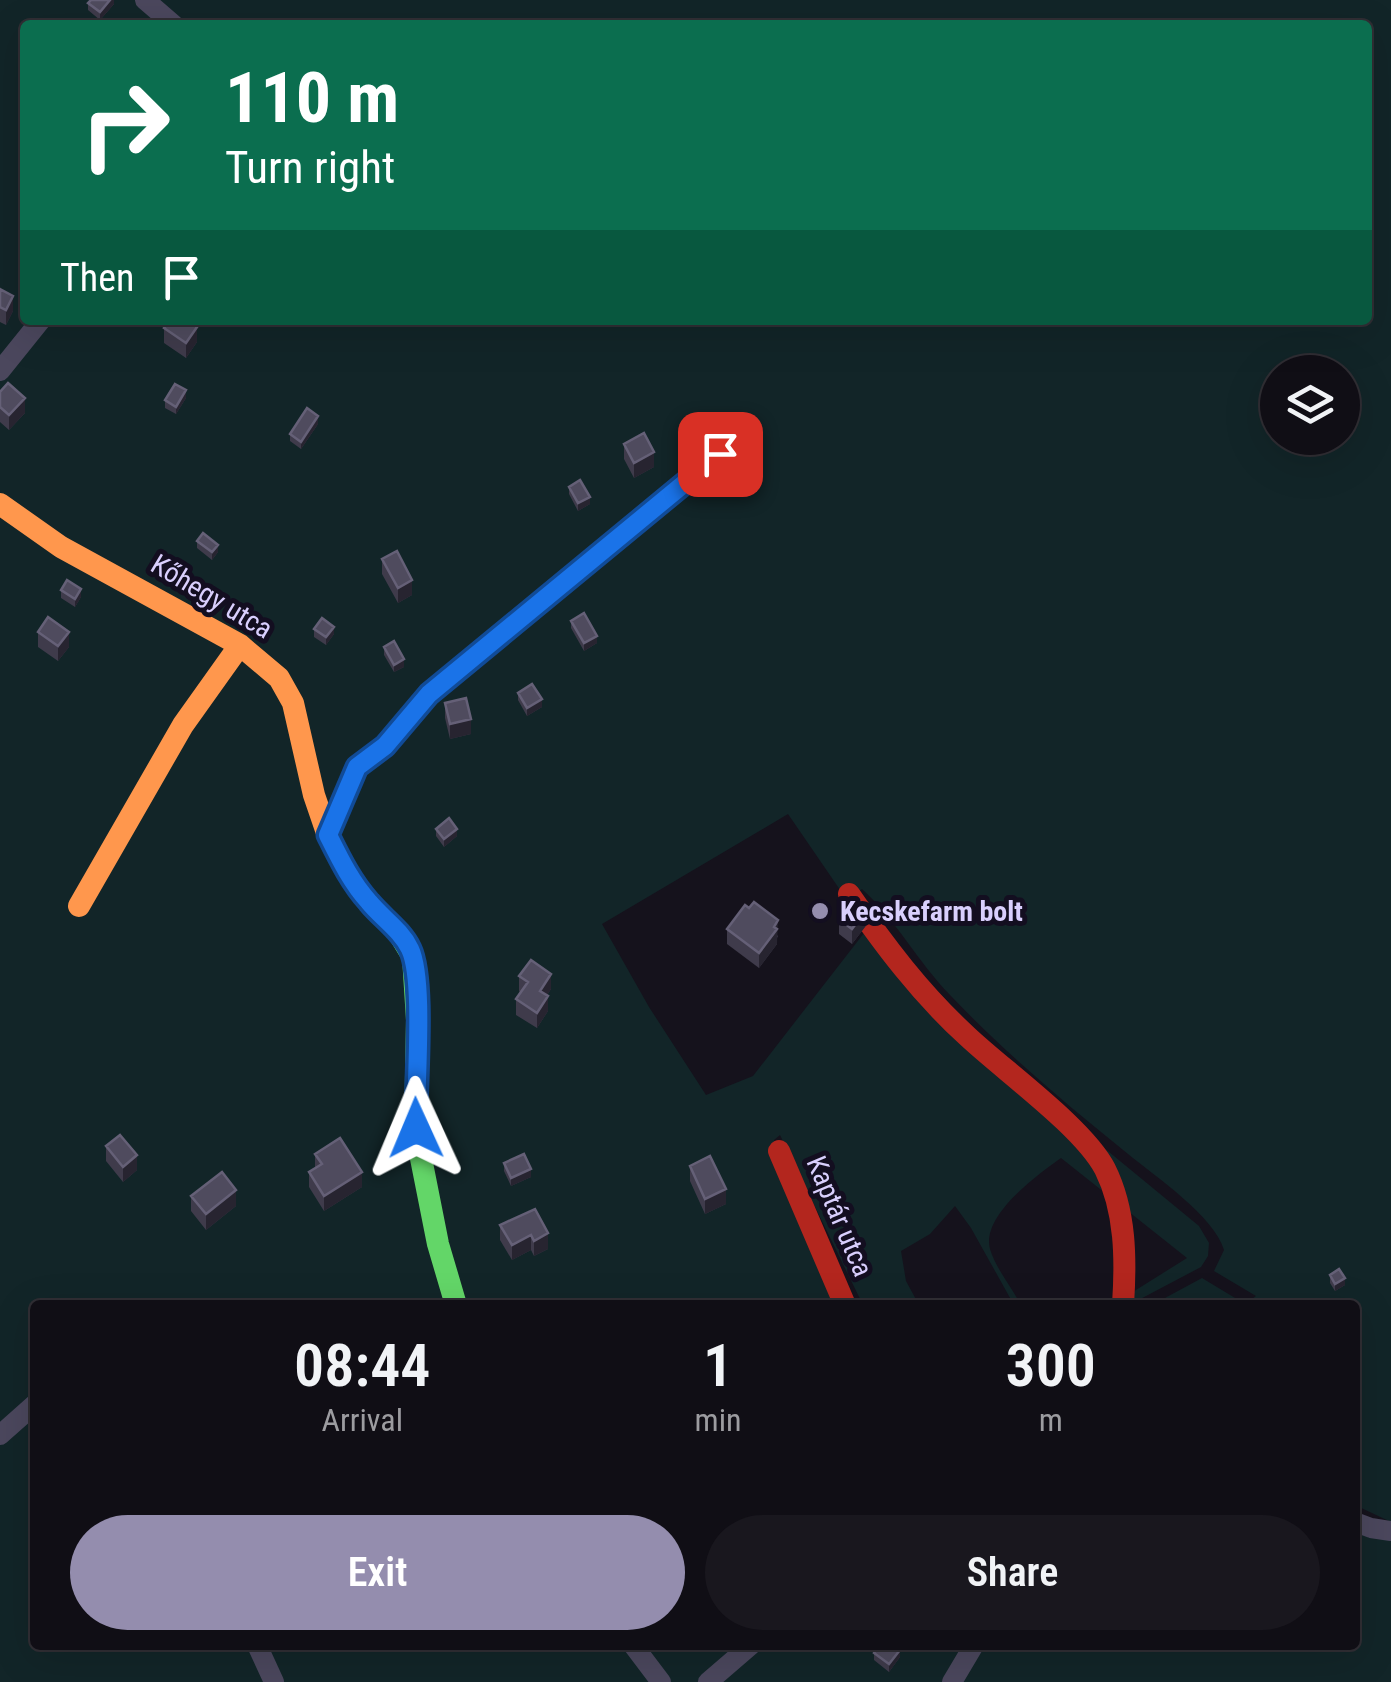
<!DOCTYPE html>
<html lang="en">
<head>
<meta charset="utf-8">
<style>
  body { margin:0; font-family:"Roboto Condensed",sans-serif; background:#19171e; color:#f1f3f6; height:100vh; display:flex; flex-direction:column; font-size:38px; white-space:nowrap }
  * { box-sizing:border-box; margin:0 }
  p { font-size:32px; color:#9c9ca0 }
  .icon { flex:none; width:55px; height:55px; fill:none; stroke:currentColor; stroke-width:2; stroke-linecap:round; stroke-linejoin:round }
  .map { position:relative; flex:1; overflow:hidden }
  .side { position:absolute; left:30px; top:1300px; width:1330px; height:350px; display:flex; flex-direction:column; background:#100e15; border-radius:10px; box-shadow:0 10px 40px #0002,0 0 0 2px #302e34 }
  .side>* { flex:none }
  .guide { position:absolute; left:20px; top:20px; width:1352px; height:305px; border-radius:10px; box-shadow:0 10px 40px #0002,0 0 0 2px #302e34; background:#0b6e4f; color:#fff; overflow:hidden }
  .fabs { position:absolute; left:1260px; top:355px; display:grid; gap:20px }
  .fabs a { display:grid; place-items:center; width:100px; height:100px; border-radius:50%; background:#100e15; box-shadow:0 10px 40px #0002,0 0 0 2px #302e34; font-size:50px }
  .pin { position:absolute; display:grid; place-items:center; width:85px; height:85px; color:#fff; margin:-42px; border-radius:20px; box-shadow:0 5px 15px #0006 }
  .me { position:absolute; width:110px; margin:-55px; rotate:359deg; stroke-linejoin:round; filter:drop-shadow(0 0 8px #0008) }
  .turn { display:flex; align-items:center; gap:35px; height:210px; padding:0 40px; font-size:45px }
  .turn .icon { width:130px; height:130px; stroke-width:2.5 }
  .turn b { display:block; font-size:70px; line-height:85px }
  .then { display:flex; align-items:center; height:95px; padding:0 40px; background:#0003; gap:20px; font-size:38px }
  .eta { display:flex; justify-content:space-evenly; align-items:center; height:170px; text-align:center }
  .eta b { font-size:60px; font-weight:600; line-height:70px }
  .primary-button { display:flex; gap:20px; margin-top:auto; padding:20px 40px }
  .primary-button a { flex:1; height:115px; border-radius:60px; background:#948dae; color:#fff; font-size:40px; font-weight:600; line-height:115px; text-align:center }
  .primary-button a+a { background:#19171e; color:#f1f3f6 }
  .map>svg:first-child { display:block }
</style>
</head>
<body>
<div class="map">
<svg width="1391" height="1682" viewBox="0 0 1391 1682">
  <rect width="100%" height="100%" fill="#15121c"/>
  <path fill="#122528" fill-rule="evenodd" d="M 0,0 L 1391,0 L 1391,1522 L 1355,1505 L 1355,1305 L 1152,1305 L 1202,1278 L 1245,1304 L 1256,1296 L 1214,1271 L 1224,1250 C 1214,1216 1156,1177 1128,1154 C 1066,1104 1005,1053 950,995 C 918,962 896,920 862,889 L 847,900 L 788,814 L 602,924 L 649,1007 L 706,1095 L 753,1076 L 871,924 L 1041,1096 L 1199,1226 L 1209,1243 L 1208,1256 L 1201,1267 L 1129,1305 L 1112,1305 L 1187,1258 L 1061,1158 C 1037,1175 981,1216 990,1249 C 995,1267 1012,1288 1021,1305 L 1014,1305 L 971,1228 L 955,1206 L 930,1234 L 901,1251 L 906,1281 L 919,1305 L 863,1305 L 780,1135 L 774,1140 L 850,1305 L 35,1305 L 35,1645 L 1355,1645 L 1355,1519 L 1391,1531 L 1391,1682 L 0,1682 ZM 25,25 L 1368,25 L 1368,320 L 25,320 ZM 1278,372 L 1342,372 L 1342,438 L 1278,438 Z"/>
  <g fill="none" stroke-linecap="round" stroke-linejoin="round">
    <path stroke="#4b475d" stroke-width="20" d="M 145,0 L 174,25
      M 0,371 L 41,320
      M 0,1435 L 35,1404
      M 1355,1522 L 1371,1528 L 1391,1531
      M 257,1645 L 274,1682
      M 633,1645 L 661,1682
      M 708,1682 L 751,1645
      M 952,1682 L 974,1645"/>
    <path stroke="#63d668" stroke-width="22" d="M 327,833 L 349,875 L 369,903 L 396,929 L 413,957 L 417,1020 L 415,1128 L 438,1244 L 456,1305"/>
    <path stroke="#ff974d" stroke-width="22" d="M 0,504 L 61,547 L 240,645 L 279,678 L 293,703 L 314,795 L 327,833
      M 79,906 L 183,725 L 240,645"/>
    <path stroke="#b3261e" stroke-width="22" d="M 328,835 L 357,767 L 385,746 L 429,694 L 721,454
      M 849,894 C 884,945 921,994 967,1036 C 1004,1071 1083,1127 1105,1169 C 1126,1211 1126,1260 1123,1305
      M 779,1151 L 845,1305"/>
  </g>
  <path fill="#3f3b4b" d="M 114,0 L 114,4 L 100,20 L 88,10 L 88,3 Z
    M 0,289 L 13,311 L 6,325 L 0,322 Z
    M 164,328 L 197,342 L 186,358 L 164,343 Z
    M 0,392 L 25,413 L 9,430 L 0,422 Z
    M 186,398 L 176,414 L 165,408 L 165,400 Z
    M 318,424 L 301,449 L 290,441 L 290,434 Z
    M 624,444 L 654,467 L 634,478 L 624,459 Z
    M 569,487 L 590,504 L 578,511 L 569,494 Z
    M 197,541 L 218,552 L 212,560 L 197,548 Z
    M 382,559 L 412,595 L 398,603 L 382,574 Z
    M 61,590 L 81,597 L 75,607 L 61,598 Z
    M 571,621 L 597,643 L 584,651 L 571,628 Z
    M 314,629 L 334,634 L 326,645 L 314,637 Z
    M 38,632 L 69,647 L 58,661 L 38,647 Z
    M 384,647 L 404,667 L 394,672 L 384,655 Z
    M 518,693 L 542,707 L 527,716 L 518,700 Z
    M 445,703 L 471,734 L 450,739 L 445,718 Z
    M 436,829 L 457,836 L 444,847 L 436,836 Z
    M 749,908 L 778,936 L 777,938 L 777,944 L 759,968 L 727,944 L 727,929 Z
    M 839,919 L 868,923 L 852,944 L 839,934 Z
    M 519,976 L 551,989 L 547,995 L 548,1011 L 537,1028 L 516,1015 L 516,999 L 521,993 L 519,991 Z
    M 106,1146 L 137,1170 L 123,1182 L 106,1161 Z
    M 315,1154 L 362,1187 L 324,1211 L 309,1187 L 309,1172 L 315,1168 Z
    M 504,1163 L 531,1177 L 511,1186 L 504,1171 Z
    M 690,1166 L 726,1204 L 705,1214 L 690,1181 Z
    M 191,1196 L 236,1206 L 206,1230 L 191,1211 Z
    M 535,1209 L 548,1249 L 534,1256 L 531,1250 L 512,1260 L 500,1240 L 500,1225 Z
    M 1330,1275 L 1345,1285 L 1335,1291 L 1330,1283 Z
    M 874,1653 L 900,1657 L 889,1672 L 874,1660 Z"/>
  <path fill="#272430" d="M 110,0 L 114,0 L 114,4 L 100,20 L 100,12 Z
    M 13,296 L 13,311 L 6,325 L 6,310 Z
    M 197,327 L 197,342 L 186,358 L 186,343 Z
    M 186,390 L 186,398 L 176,414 L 176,407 Z
    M 25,398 L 25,413 L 9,430 L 9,415 Z
    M 318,416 L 318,424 L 301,449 L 301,442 Z
    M 654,452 L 654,467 L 634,478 L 634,463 Z
    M 590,497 L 590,504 L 578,511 L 578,503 Z
    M 218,545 L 218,552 L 212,560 L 212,552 Z
    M 412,580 L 412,595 L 398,603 L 398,588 Z
    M 81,589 L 81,597 L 75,607 L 75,599 Z
    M 334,627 L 334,634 L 326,645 L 326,637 Z
    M 69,632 L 69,647 L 58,661 L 58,646 Z
    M 597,636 L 597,643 L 584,651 L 584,643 Z
    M 404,659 L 404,667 L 394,672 L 394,665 Z
    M 542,699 L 542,707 L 527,716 L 527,708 Z
    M 471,719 L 471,734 L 450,739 L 450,724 Z
    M 457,829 L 457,836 L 444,847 L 444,839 Z
    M 868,908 L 868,923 L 852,944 L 852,929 Z
    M 778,920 L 777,944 L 759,968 L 759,953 Z
    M 551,974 L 551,989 L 540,1006 L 540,991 Z
    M 548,996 L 548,1011 L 537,1028 L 537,1013 Z
    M 137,1155 L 137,1170 L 123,1182 L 123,1167 Z
    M 531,1169 L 531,1177 L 511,1186 L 511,1178 Z
    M 362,1172 L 362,1187 L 324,1211 L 324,1196 Z
    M 726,1189 L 726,1204 L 705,1214 L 705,1199 Z
    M 236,1190 L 236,1206 L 206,1230 L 206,1214 Z
    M 548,1233 L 548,1249 L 534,1256 L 534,1241 Z
    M 531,1235 L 531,1250 L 512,1260 L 512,1245 Z
    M 1345,1278 L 1345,1285 L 1335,1291 L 1335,1284 Z
    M 900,1650 L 900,1657 L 889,1672 L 889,1664 Z"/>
  <path fill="#4f4b5e" stroke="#656077" stroke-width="2.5" d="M 91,0 L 110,0 L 100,12 L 88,3 Z
    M 410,21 L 435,23 L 435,25 L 410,25 Z
    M 0,289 L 13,296 L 6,310 L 0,307 Z
    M 170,320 L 186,320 L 197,327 L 186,343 L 164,328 Z
    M 8,383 L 25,398 L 9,415 L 0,407 L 0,392 Z
    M 175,384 L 186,390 L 176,407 L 165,400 Z
    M 307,408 L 318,416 L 301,442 L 290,434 Z
    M 644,433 L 654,452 L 634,463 L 624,444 Z
    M 580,480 L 590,497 L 578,503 L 569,487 Z
    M 203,533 L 218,545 L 212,552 L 197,541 Z
    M 397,551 L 412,580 L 398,588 L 382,559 Z
    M 67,580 L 81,589 L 75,599 L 61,590 Z
    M 584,613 L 597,636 L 584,643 L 571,621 Z
    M 48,617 L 69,632 L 58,646 L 38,632 Z
    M 322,618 L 334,627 L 326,637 L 314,629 Z
    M 394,641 L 404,659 L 394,665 L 384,647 Z
    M 532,684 L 542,699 L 527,708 L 518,693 Z
    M 466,698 L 471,719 L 450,724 L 445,703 Z
    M 449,818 L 457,829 L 444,839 L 436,829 Z
    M 855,898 L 868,908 L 852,929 L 839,919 Z
    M 754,902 L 778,920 L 774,927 L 777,929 L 759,953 L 727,929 L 745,905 L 749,908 Z
    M 531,960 L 551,974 L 540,991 L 548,996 L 537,1013 L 516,999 L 528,982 L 519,976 Z
    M 120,1135 L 137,1155 L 123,1167 L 106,1146 Z
    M 340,1138 L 362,1172 L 324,1196 L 309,1172 L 322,1164 L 315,1154 Z
    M 524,1154 L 531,1169 L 511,1178 L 504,1163 Z
    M 710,1156 L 726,1189 L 705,1199 L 690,1166 Z
    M 222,1172 L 236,1190 L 206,1214 L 191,1196 Z
    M 535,1209 L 548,1233 L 534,1241 L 531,1235 L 512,1245 L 500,1225 Z
    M 1339,1269 L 1345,1278 L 1335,1284 L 1330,1275 Z
    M 879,1645 L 894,1645 L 900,1650 L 889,1664 L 874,1653 Z"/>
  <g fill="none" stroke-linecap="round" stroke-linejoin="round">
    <g stroke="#114b97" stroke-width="25">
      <path id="route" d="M 416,1128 C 415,1087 425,981 410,949 C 401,930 382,918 369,902 C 351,882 340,859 328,835 L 357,767 L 385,746 L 429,694 L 720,454"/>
    </g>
    <use href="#route" stroke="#1a73e8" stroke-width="18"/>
  </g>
  <circle fill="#948dae" stroke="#130e20" stroke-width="4" cx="820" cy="911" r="10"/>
  <g text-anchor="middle" stroke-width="10" stroke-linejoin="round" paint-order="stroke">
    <g font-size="28" fill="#d9cffd" stroke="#130e20">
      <text transform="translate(212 596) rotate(31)" y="10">Kőhegy utca</text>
      <text transform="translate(840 1216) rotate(67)" y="10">Kaptár utca</text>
    </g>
    <g font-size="28" font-weight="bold" fill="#d9cffd" stroke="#130e20" text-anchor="start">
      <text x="840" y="921">Kecskefarm bolt</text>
    </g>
  </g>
</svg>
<div class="fabs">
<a><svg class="icon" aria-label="layers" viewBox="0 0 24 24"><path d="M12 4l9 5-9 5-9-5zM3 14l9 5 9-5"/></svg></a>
</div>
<div class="pin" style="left:720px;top:454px;background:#d93025"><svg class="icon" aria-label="arrive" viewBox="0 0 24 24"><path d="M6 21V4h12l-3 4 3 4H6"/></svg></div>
<svg class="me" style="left:416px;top:1128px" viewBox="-20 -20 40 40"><path d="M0-17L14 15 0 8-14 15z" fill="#1a73e8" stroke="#fff" stroke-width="4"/></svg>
<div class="guide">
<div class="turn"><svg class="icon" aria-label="right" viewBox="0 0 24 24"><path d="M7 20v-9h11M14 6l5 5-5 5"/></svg><div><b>110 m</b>Turn right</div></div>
<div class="then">Then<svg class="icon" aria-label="arrive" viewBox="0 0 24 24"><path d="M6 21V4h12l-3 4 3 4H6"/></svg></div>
</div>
<section class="side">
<div class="eta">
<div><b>08:44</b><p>Arrival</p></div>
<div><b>1</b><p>min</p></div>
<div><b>300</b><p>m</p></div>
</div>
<div class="primary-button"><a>Exit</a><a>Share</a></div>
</section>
</div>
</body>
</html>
